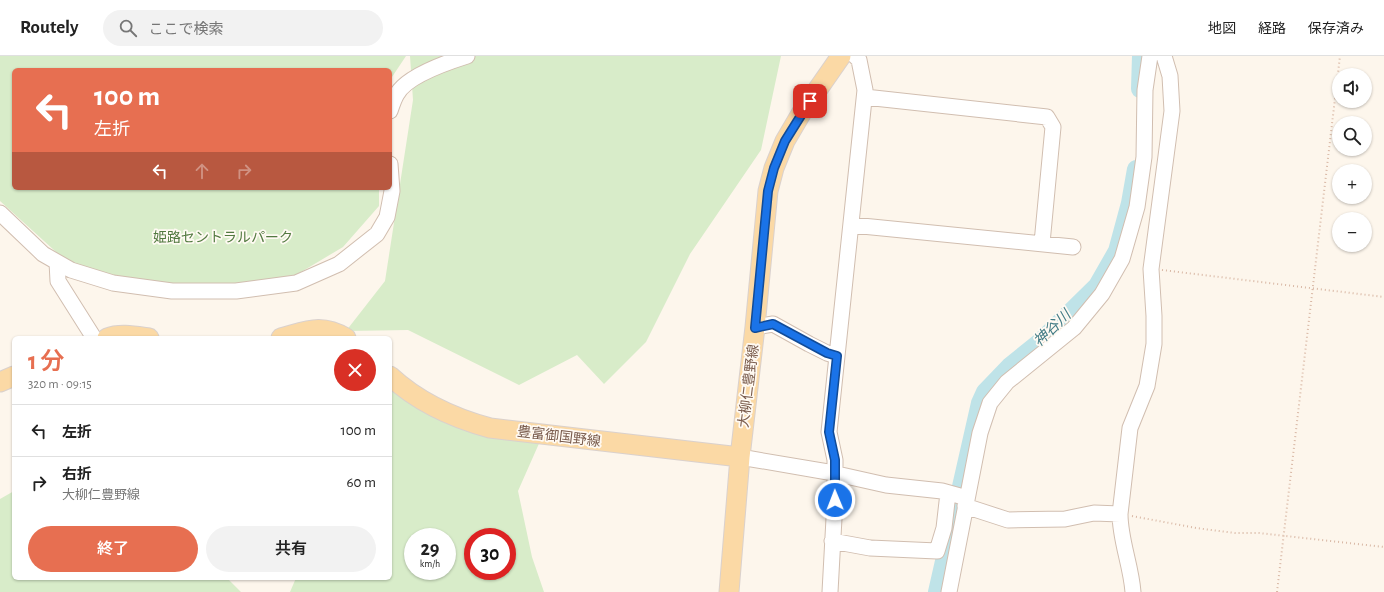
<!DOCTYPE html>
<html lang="ja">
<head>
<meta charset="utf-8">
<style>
  body { margin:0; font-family:"Alegreya Sans","Noto Sans JP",sans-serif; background:#f2f2f2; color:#222; height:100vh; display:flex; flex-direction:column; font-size:15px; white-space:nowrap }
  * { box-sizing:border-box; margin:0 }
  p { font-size:13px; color:#767676 }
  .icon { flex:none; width:22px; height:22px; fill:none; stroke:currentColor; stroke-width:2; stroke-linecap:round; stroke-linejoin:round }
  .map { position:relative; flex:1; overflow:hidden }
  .drawer { position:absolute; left:12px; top:280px; width:380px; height:244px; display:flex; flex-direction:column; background:#fff; border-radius:6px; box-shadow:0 1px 3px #0004 }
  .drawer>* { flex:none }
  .banner { position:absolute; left:12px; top:12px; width:380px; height:122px; border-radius:6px; box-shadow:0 1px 3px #0004; background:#e76f51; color:#fff; overflow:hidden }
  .fabs { position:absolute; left:1332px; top:12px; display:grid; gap:8px }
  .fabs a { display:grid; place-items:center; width:40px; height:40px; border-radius:50%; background:#fff; box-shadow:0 1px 3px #0004; font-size:20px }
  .speed { position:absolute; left:404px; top:472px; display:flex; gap:8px; font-size:20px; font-weight:700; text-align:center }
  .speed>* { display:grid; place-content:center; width:52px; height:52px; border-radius:50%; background:#fff; box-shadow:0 1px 3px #0004; line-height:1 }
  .speed small { font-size:10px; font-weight:400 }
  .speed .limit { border:6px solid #d22; background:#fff; color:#111 }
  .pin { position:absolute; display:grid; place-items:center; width:34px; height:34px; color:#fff; margin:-17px; border-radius:8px; box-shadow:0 2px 6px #0006 }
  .me { position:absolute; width:44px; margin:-22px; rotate:359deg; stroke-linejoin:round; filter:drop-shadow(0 0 3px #0008) }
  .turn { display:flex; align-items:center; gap:14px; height:84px; padding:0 16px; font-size:18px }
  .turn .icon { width:52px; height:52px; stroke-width:2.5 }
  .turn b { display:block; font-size:28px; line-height:34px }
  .lanes { display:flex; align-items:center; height:38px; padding:0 16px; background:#0003; justify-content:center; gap:20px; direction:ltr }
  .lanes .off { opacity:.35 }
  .round { display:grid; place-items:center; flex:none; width:42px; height:42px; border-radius:21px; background:#f2f2f2 }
  .summary { display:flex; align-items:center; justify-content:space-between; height:68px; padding:0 16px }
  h1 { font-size:24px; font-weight:600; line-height:30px; color:#e76f51 }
  .button { display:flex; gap:8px; margin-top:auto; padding:8px 16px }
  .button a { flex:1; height:46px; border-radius:24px; background:#e76f51; color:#fff; font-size:16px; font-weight:600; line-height:46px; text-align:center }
  .button a+a { background:#f2f2f2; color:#222 }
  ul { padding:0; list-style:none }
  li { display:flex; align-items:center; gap:12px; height:52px; padding:0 16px; border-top:1px solid #e0e0e0 }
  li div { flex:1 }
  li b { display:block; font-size:15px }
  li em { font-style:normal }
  header { display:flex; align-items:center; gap:24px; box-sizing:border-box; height:56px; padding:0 20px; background:#fff; border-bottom:1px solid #e0e0e0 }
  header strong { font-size:19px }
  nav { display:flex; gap:22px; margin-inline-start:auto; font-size:14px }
  .search { width:280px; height:36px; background:#f2f2f2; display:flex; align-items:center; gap:10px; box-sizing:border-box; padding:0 14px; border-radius:22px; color:#767676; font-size:15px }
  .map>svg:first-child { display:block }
</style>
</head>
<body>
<header>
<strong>Routely</strong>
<div class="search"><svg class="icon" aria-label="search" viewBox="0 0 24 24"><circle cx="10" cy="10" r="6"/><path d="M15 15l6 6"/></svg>ここで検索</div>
<nav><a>地図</a><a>経路</a><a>保存済み</a></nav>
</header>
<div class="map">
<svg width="1384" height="536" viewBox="0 0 1384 536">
  <rect width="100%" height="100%" fill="#fdf6ec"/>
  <path fill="#d8ecc9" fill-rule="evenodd" d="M 0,0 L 406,0 L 390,24 L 390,14 L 14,14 L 14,132 L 379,132 L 379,150 L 343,191 L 291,222 L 228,229 L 121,229 L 66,205 L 0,145 Z
    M 410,0 L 781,0 L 761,94 L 690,198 L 646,286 L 604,328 L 577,299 L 519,329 L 408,274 L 346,275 L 385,225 L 413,44 Z
    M 390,329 L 445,367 L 541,383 L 518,435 L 532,501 L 544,536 L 290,536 L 296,522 L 390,522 ZM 413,481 L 447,481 L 447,515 L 413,515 ZM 473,481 L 507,481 L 507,515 L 473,515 Z
    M 14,435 L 14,522 L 227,522 L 241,536 L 0,536 L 0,443 Z"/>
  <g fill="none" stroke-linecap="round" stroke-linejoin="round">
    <path stroke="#bfe3e8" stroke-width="18" d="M 1140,33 L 1141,0
      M 937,536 L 980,347 L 985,336 L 1010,310 L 1041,285 L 1097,230 L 1117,195 L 1130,147 L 1136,113"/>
    <g stroke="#d1beb0" stroke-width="17">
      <path id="minor" d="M 865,41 L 1047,61 L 1053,71 L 1042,187
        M 390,55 C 392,49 394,43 397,38 C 407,20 448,6 467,0
        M 0,157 L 43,198 L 71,214 L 113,227 L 172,235 L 236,235 L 296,227 L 339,208 L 377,178 L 387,161 L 392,135 L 390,108
        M 852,169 L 1073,191
        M 57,206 L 58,225 L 94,282
        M 755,271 L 773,268 L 809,288 L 827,297 L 837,300
        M 740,401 L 828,416 L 886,429 L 942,435 L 967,442
        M 965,450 L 1008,464 L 1065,463 L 1094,457 L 1120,458
        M 832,485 L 870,492 L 937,495 L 944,472 L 948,437
        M 830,536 L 835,444 L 835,404 L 829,376 L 865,34 L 859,4 L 855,0
        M 949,536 L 980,377 L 990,347 L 1007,326 L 1074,272 L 1102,238 L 1122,203 L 1137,151 L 1144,101 L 1145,34 L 1150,0
        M 1133,536 C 1131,509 1120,484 1120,458 L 1130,372 L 1147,330 L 1154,288 L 1154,260 L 1151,213 L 1172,55 L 1170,20 L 1164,0"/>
    </g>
    <g stroke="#dad1cd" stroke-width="21">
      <path id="major" d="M 107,282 C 120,277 135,280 149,282
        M 281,282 C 307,275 321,267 346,282
        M 390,320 C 418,346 453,362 490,372 L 740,401
        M 0,326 L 14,320
        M 729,536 L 740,401 L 755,271 L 768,135 L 774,112 L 785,85 L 802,56 L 841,0"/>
    </g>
    <path stroke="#d9b8a5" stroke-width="2" stroke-dasharray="1 3" stroke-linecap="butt" d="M 1162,214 L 1384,241
      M 1132,460 L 1196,472 L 1235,477 L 1259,477 L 1384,491
      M 1277,536 L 1340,0"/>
    <use href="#minor" stroke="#fff" stroke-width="15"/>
    <use href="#major" stroke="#fbd9a5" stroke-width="19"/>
  </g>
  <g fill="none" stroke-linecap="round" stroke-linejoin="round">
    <g stroke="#114b97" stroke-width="10">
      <path id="route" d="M 810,45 L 785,85 L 774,112 L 768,135 L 755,272 L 773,268 L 827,297 L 837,300 L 829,376 L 835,404 L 835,444"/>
    </g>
    <use href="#route" stroke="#1a73e8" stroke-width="7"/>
  </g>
  <g text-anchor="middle" stroke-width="3.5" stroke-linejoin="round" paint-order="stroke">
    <g font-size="14" fill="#537a41" stroke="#fffaf3">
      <text x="223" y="186">姫路セントラルパーク</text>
    </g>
    <g font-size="14" fill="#7a5c4d" stroke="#fffaf3">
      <text transform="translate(748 330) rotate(-83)" y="5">大柳仁豊野線</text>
      <text transform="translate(559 380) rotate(7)" y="5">豊富御国野線</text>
    </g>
    <g font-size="15" font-style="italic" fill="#437c86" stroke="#fffaf3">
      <text transform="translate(1052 272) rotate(-44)" y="5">神谷川</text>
    </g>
  </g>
</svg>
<div class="fabs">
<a><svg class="icon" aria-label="sound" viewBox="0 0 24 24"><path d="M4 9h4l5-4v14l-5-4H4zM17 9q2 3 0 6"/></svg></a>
<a><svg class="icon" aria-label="search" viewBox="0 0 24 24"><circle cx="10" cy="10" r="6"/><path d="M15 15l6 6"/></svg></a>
<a>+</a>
<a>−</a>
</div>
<div class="speed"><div>29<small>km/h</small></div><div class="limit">30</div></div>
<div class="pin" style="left:810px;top:45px;background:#d93025"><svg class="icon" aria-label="arrive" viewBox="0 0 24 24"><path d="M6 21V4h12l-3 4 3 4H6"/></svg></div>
<svg class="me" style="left:835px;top:444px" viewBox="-20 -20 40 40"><circle r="17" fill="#1a73e8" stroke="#fff" stroke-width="3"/><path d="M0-11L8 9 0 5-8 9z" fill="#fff"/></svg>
<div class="banner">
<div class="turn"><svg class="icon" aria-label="left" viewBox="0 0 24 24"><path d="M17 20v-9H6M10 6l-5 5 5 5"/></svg><div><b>100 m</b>左折</div></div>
<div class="lanes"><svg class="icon" aria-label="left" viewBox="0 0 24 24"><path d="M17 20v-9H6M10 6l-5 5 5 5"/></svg><svg class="icon off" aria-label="ahead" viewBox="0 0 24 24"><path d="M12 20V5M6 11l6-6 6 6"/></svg><svg class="icon off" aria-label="right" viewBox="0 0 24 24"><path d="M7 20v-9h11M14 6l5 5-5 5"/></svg></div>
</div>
<section class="drawer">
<div class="summary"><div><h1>1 分</h1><p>320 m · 09:15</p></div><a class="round" style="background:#d93025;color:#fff"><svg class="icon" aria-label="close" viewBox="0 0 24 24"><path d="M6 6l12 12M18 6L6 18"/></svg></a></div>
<ul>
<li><svg class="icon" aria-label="left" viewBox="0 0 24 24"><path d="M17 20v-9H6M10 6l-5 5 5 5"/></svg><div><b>左折</b></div><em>100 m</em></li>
<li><svg class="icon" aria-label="right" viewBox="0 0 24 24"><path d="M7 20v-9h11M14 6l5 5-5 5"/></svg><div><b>右折</b><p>大柳仁豊野線</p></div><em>60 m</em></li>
</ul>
<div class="button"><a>終了</a><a>共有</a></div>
</section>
</div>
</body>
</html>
